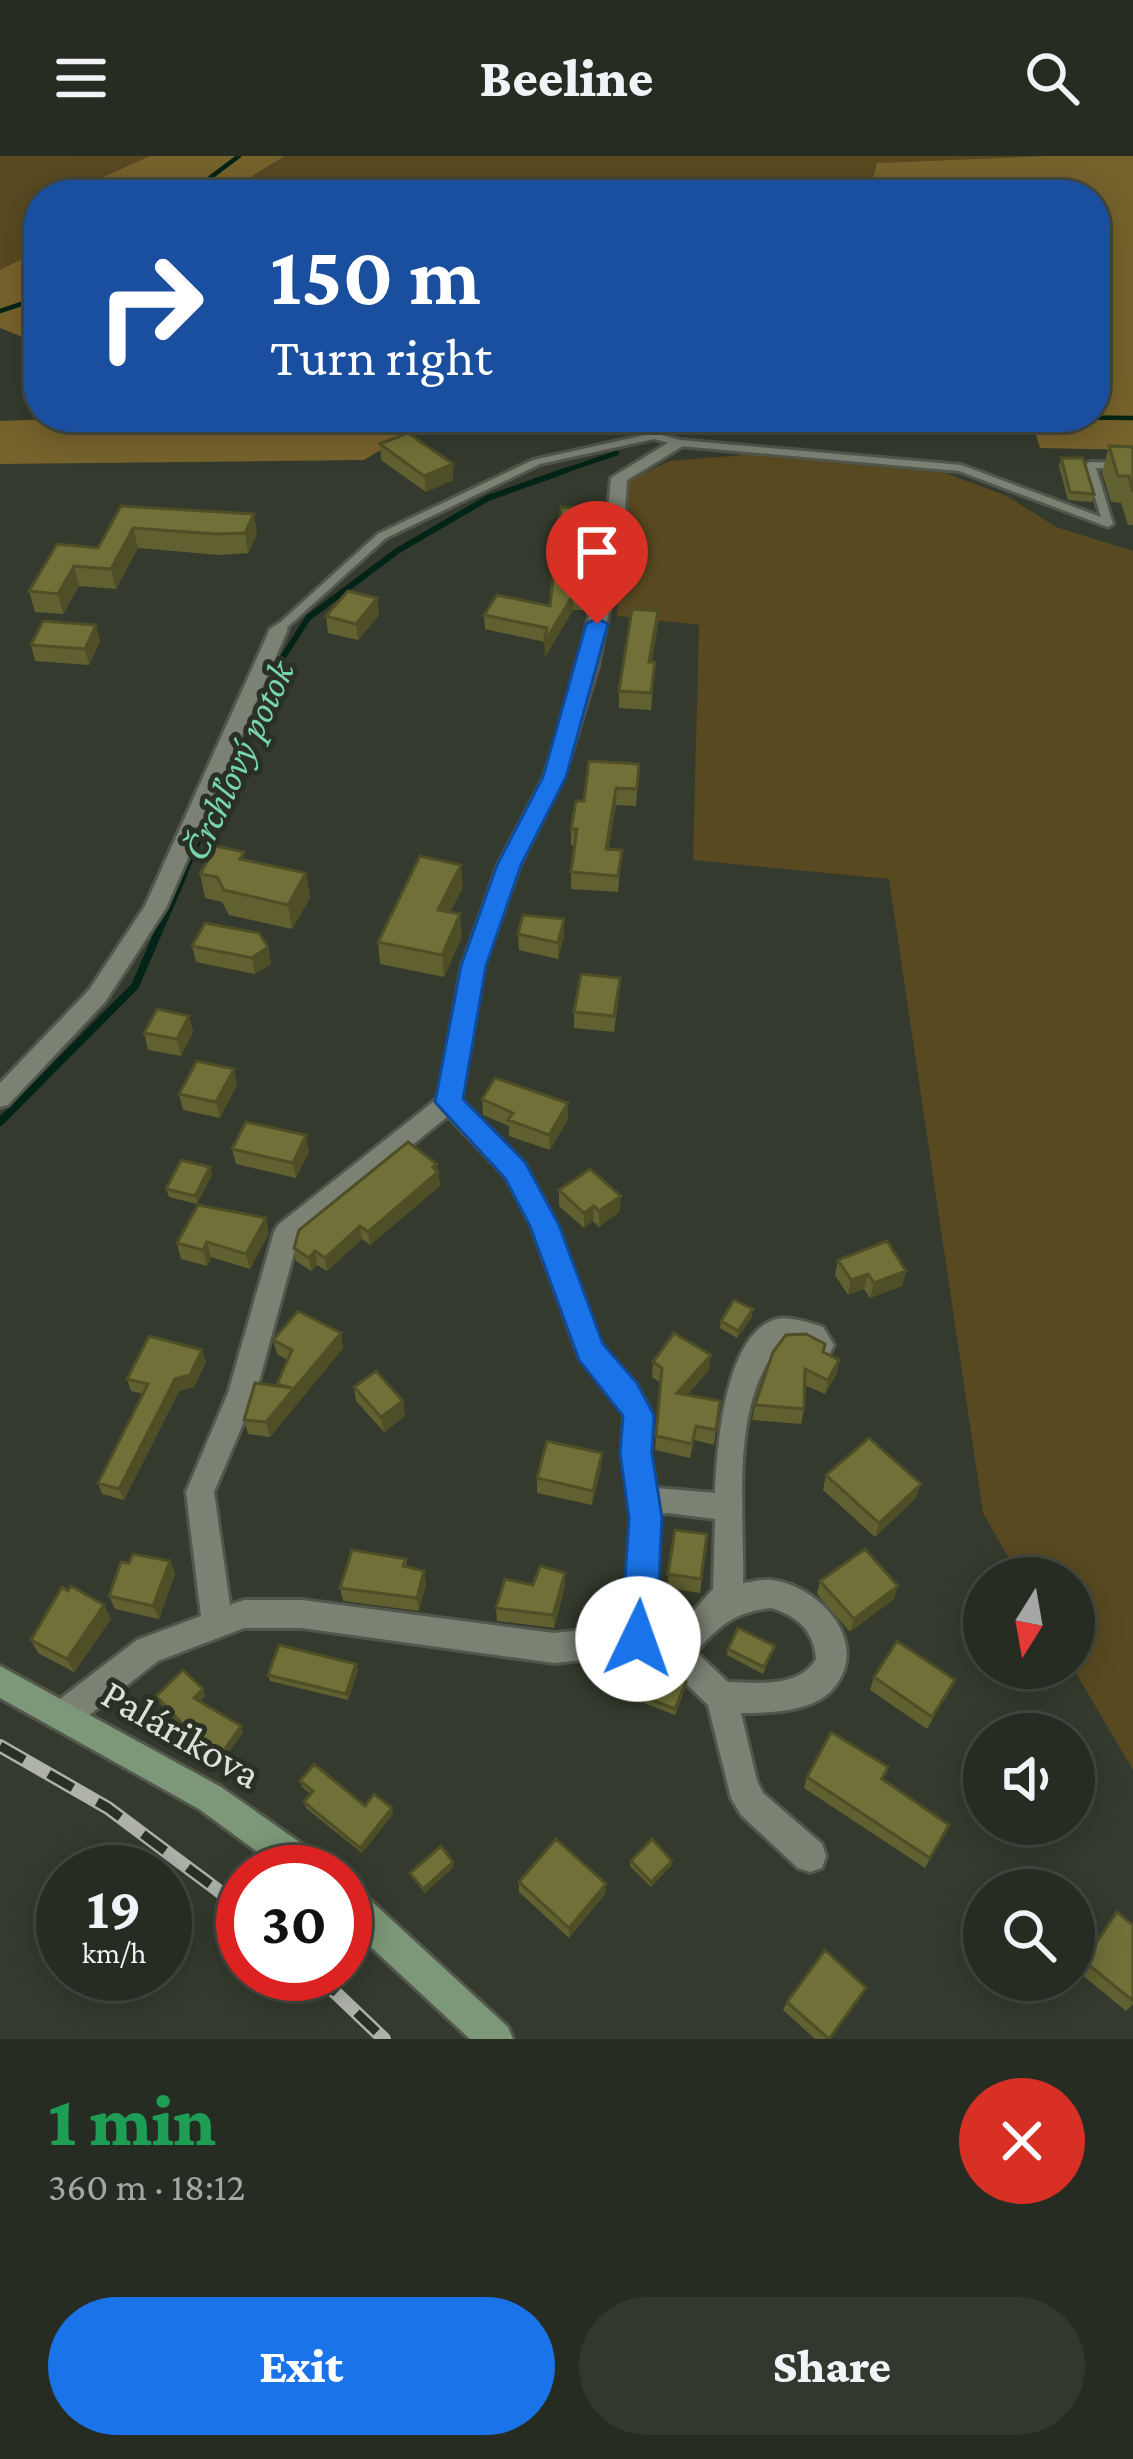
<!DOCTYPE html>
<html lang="en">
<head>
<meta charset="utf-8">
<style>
  body { margin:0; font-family:"Crimson Pro",serif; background:#33382f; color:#f1f3f6; height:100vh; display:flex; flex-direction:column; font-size:45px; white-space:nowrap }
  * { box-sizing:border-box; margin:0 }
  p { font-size:39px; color:#a4a7a5 }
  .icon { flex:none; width:66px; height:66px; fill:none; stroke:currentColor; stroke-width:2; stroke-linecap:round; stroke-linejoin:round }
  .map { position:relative; height:1883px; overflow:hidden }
  .side { display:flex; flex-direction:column; background:#272c22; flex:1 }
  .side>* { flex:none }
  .guide { position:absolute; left:24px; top:24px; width:1086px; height:252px; border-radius:48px; box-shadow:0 6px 30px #0003,0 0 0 3px #434840; background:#1a4fa0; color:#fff; overflow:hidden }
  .needle { width:78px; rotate:191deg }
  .controls { position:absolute; left:963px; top:1401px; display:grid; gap:24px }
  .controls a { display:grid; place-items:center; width:132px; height:132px; border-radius:50%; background:#272c22; box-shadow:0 6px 30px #0003,0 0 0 3px #434840; font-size:60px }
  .speed { position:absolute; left:36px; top:1689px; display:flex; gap:24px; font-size:60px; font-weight:700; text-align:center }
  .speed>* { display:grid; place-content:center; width:156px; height:156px; border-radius:50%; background:#272c22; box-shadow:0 6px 30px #0003,0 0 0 3px #434840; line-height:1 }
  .speed small { font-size:30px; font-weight:400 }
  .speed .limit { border:18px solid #d22; background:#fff; color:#111 }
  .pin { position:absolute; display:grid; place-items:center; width:102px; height:102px; color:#fff; margin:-123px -51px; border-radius:50% 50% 50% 0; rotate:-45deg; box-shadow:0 0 12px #0007 }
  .pin .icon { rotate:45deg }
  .me { position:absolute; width:132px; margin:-66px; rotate:3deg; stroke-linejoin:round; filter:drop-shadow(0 0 9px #0008) }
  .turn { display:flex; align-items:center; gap:42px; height:252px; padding:0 48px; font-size:54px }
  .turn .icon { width:156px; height:156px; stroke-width:2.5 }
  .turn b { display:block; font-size:84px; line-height:102px }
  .round { display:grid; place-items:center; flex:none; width:126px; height:126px; border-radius:63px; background:#33382f }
  .overview { display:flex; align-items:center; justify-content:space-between; height:204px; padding:0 48px }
  h1 { font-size:72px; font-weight:800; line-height:90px; color:#1e9e55 }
  .cta { display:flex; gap:24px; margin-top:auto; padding:24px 48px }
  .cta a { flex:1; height:138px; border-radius:72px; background:#1a73e8; color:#fff; font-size:48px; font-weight:800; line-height:138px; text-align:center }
  .cta a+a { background:#33382f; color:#f1f3f6 }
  header { display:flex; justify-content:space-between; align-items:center; height:156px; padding:0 48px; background:#272c22; font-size:54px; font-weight:800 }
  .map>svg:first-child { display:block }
</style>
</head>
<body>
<header><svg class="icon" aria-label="menu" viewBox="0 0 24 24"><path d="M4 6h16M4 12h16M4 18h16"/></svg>Beeline<svg class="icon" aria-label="search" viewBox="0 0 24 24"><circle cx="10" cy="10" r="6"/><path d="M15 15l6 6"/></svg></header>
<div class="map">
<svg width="1133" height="1883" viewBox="0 0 1133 1883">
  <rect width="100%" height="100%" fill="#343a2d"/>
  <path fill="#584921" d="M 0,0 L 150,0 L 63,39 L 39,39 L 39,58 L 24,71 L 39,86 L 39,94 L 0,114 Z
    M 285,0 L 1045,0 L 878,7 L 869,39 L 221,39 Z
    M 755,298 L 945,317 L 1007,340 L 1056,371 L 1133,395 L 1133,1614 L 1073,1512 L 1074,1422 L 1020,1422 L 983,1357 L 889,723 L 693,704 L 699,469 L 617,460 L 622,328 L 669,305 Z"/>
  <path fill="#76622b" d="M 150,0 L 285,0 L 221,39 L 63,39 Z
    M 1045,0 L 1133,0 L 1133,294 L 1040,292 L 1030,261 L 1095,261 L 1095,39 L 869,39 L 877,7 Z
    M 39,94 L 39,180 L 30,184 L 0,172 L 0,114 Z
    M 111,261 L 436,261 L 364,304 L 0,308 L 0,265 Z"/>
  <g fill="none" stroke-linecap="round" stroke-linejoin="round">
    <path stroke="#012417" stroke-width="4.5" d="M 187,39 L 239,0
      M 0,155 L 39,142
      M 724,275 L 1037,261 L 1133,262
      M 558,317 L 617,297"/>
    <path stroke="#012417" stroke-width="6" d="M 183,720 L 269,523 L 308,462 L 397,395 L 488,342 L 567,314"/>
    <path stroke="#012417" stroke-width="8" d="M 0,966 L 135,830 L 184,717"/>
    <g stroke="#52564c" stroke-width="6">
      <path id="lane" d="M 654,277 L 680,284 L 961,309 L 1101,361 L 1085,309 L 1090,306 L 1133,307 L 1133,313 L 1096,312 L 1113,368 L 1108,371 L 959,315 L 680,290 L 654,283 L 540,308 L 386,382 L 283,475 L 275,475 L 273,473 L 378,378 L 533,304 Z"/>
    </g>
    <g stroke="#52564c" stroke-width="6">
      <path id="street" d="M 674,283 L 688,287 L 627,324 L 623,385 L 598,510 L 564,621 L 520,709 L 484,810 L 461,943 L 524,1007 L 557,1069 L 601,1189 L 636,1228 L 648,1250 L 652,1259 L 650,1297 L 656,1332 L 715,1337 C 717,1293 724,1177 777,1163 C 789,1160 811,1167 823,1171 L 834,1189 L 830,1197 C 819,1201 813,1199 806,1189 L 785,1185 C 728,1240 745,1353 743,1427 C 752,1426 763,1423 772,1424 C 820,1430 873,1488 832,1534 C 812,1556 768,1557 741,1557 L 757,1625 L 763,1637 L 822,1688 L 826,1700 L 822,1712 L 810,1716 L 798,1712 L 741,1659 L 731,1642 L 708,1549 L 666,1508 L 638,1498 L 554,1507 L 302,1472 L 244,1472 L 158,1505 L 74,1571 L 63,1575 L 52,1571 L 47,1560 L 52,1549 L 137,1484 L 201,1460 L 186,1336 L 228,1237 L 274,1076 L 278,1069 L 438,942 L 462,810 L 498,709 L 544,621 L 578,510 L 605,385 L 611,322 ZM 448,960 L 506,1021 L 531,1069 L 580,1203 L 616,1244 L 624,1260 L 622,1297 L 632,1362 L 624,1470 L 554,1477 L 302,1444 L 244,1444 L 230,1449 L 214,1336 L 256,1237 L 298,1082 ZM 668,1357 L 715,1363 L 713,1433 L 671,1480 L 654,1474 L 660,1358 ZM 771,1452 C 797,1460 814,1474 816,1503 C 799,1532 758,1527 728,1526 L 696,1496 C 719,1469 735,1456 771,1452 Z
        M 279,467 L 288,473 L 166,752 L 105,846 L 8,949 L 0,951 L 0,927 L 89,834 L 145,750 L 270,473 Z"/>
    </g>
    <g stroke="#52564c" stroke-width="6">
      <path id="secondary" d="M 0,1510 L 221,1631 L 325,1704 L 329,1716 L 285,1716 L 199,1653 L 0,1542 Z
        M 345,1727 L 357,1732 L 508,1871 L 513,1883 L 470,1883 L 345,1767 Z"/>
    </g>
    <use href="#lane" fill="#7b8273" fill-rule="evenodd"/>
    <use href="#street" fill="#7b8273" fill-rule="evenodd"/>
    <use href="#secondary" fill="#7c9878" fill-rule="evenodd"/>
    <g stroke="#aeb2a9" stroke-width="14">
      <path id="rail" d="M 0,1590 L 108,1652 L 243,1753
        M 316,1818 L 384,1883"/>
    </g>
    <use href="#rail" stroke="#2a3023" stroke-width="9" stroke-dasharray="28" stroke-linecap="butt"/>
  </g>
  <path fill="#606030" d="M 380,288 L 453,308 L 453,324 L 426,336 L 381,304 Z
    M 1109,290 L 1133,291 L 1133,369 L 1128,369 L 1121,347 L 1111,346 L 1102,317 Z
    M 1061,302 L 1094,338 L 1092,346 L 1068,344 L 1059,310 Z
    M 121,350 L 257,378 L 248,397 L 219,399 L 138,392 L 116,433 L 79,430 L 63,458 L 35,456 L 29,435 L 98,392 Z
    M 591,352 L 584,454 L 573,454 L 545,501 L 545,486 L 485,473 L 484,459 L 550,450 Z
    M 377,442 L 379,459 L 358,484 L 328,477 L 326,460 Z
    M 658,455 L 652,506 L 655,506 L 651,554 L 619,552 L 619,535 Z
    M 100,485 L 89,509 L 35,505 L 31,489 Z
    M 639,608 L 636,650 L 616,649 L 608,693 L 622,694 L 618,736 L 571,733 L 571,716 L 575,690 L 571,689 L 571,673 L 584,645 Z
    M 246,705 L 306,717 L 310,742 L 292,773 L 229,759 L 222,746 L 205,742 L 200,718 Z
    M 463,731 L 450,756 L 462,780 L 444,821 L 380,808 L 378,786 Z
    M 518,778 L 564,780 L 558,803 L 519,794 Z
    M 192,790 L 268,791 L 271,808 L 255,818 L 196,806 Z
    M 619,838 L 614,876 L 574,872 L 574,856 Z
    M 189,860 L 193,876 L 181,900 L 148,894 L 144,877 Z
    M 237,929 L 220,962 L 183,954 L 179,938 Z
    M 482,943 L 568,963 L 550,994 L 509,980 L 509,970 L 483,959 Z
    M 232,993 L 309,995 L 296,1022 L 236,1008 Z
    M 437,1008 L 440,1030 L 370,1089 L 362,1083 L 327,1115 L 317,1109 L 311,1115 L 296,1105 L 294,1092 Z
    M 212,1019 L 197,1048 L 169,1041 L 166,1033 Z
    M 559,1034 L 620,1055 L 599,1071 L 593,1065 L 584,1072 L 559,1050 Z
    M 269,1077 L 250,1113 L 211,1101 L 207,1110 L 181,1103 L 177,1087 Z
    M 838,1104 L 906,1115 L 902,1130 L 870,1142 L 864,1133 L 848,1139 L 835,1119 Z
    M 752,1161 L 737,1182 L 720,1172 L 721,1165 Z
    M 341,1177 L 343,1192 L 270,1281 L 248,1278 L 244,1264 L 277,1230 L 287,1204 L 277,1198 L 273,1184 Z
    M 202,1194 L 206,1206 L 194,1231 L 179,1235 L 124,1344 L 102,1338 L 98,1327 L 144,1238 L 131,1235 L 127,1223 Z
    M 823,1196 L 839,1204 L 836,1219 L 825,1238 L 804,1229 L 804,1253 L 801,1268 L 752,1264 L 755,1249 Z
    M 653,1206 L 709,1214 L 687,1239 L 720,1245 L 714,1289 L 694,1284 L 690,1302 L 655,1294 L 661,1227 L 652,1221 Z
    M 354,1231 L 403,1245 L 405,1260 L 384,1276 L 356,1245 Z
    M 601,1312 L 592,1349 L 537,1337 L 537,1322 Z
    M 826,1319 L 916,1342 L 875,1381 L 823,1334 Z
    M 675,1374 L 707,1378 L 700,1437 L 667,1432 Z
    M 406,1403 L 407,1411 L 426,1428 L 419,1455 L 343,1445 L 340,1432 Z
    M 170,1405 L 175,1418 L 159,1463 L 115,1453 L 109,1440 L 129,1407 Z
    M 820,1425 L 894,1443 L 850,1476 L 817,1438 Z
    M 565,1430 L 554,1472 L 497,1465 L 496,1452 Z
    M 111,1463 L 74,1516 L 38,1497 L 31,1484 Z
    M 775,1490 L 763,1518 L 727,1499 L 728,1493 Z
    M 356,1508 L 358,1514 L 348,1544 L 270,1525 L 268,1519 Z
    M 874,1521 L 955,1524 L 927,1573 L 870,1534 Z
    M 203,1533 L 205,1540 L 200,1545 L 243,1576 L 224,1603 L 192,1582 L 159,1546 L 156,1540 Z
    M 685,1533 L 675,1559 L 644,1547 L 644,1541 Z
    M 807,1621 L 883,1623 L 949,1669 L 925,1712 L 804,1632 Z
    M 300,1625 L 365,1650 L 393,1658 L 362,1697 L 306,1652 L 304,1646 L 311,1638 L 302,1631 Z
    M 631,1705 L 672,1705 L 671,1710 L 651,1731 L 630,1710 Z
    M 519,1726 L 606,1728 L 605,1738 L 569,1782 L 519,1736 Z
    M 1117,1756 L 1133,1769 L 1133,1848 L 1126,1855 L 1076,1814 Z
    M 866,1832 L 831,1883 L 815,1883 L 783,1854 L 787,1846 Z"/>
  <path fill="#4e4e27" d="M 453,308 L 453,324 L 426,336 L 424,320 Z
    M 254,358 L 257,378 L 248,397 L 245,377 Z
    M 133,372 L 138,392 L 116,433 L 111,413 Z
    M 74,410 L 79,430 L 63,458 L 58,438 Z
    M 573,439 L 573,454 L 545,501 L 544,487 Z
    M 377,442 L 379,459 L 358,484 L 356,468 Z
    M 658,455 L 658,471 L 649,522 L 649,506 Z
    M 96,469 L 100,485 L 89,509 L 85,493 Z
    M 616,632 L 616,649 L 606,710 L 606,693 Z
    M 461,709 L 463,731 L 439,776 L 438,754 Z
    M 306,717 L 310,742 L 292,773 L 288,749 Z
    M 460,758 L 462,780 L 444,821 L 442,799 Z
    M 564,763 L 564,780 L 558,803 L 558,787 Z
    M 268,791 L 271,808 L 255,818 L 252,802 Z
    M 189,860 L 193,876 L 181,900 L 177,883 Z
    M 234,913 L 237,929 L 220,962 L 216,946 Z
    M 568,947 L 568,963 L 550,994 L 549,979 Z
    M 306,979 L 309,995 L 296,1022 L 293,1007 Z
    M 437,1008 L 440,1030 L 370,1089 L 368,1076 Z
    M 210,1011 L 212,1019 L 197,1048 L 195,1040 Z
    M 621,1040 L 620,1055 L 599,1071 L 599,1055 Z
    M 594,1050 L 593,1065 L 584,1072 L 584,1057 Z
    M 266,1062 L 269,1077 L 250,1113 L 246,1098 Z
    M 360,1070 L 362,1083 L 327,1115 L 325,1102 Z
    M 207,1086 L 211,1101 L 207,1110 L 203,1094 Z
    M 315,1095 L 317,1109 L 311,1115 L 309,1102 Z
    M 906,1115 L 902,1130 L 870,1142 L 874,1127 Z
    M 868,1118 L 864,1133 L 848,1139 L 851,1124 Z
    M 753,1153 L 752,1161 L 737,1182 L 738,1175 Z
    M 341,1177 L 343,1192 L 270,1281 L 266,1266 Z
    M 202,1194 L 206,1206 L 194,1231 L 179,1235 L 124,1344 L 119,1333 L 175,1223 Z
    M 711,1199 L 709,1214 L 676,1252 L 677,1237 Z
    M 839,1204 L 836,1219 L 825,1238 L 828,1224 Z
    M 403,1245 L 405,1260 L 384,1276 L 381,1261 Z
    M 602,1297 L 601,1312 L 592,1349 L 593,1335 Z
    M 921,1328 L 916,1342 L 875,1381 L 879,1367 Z
    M 170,1405 L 175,1418 L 159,1463 L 153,1450 Z
    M 424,1415 L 426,1428 L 419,1455 L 417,1442 Z
    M 565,1417 L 565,1430 L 554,1472 L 553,1459 Z
    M 898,1430 L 894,1443 L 850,1476 L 854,1463 Z
    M 104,1449 L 111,1463 L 74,1516 L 67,1503 Z
    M 356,1508 L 358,1514 L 348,1544 L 346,1538 Z
    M 203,1533 L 205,1540 L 197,1548 L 194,1542 Z
    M 241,1570 L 243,1576 L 224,1603 L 222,1597 Z
    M 392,1652 L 393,1658 L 362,1697 L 360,1692 Z
    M 672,1705 L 671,1710 L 651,1731 L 651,1726 Z
    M 453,1706 L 454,1711 L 424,1738 L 423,1733 Z
    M 606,1728 L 605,1738 L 569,1782 L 569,1772 Z"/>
  <path fill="#707038" stroke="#4e4e27" stroke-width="3" d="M 408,277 L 453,308 L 424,320 L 380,288 Z
    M 1109,290 L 1133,291 L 1133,336 L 1129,320 L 1118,320 Z
    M 1061,302 L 1083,302 L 1094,338 L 1070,336 Z
    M 121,350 L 254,358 L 245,377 L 216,378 L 133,372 L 111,413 L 74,410 L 58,438 L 29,435 L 57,388 L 98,392 Z
    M 561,351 L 591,352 L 584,440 L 573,439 L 544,487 L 547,472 L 484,459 L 497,439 L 550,450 Z
    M 348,435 L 377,442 L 356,468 L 326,460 Z
    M 632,453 L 658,455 L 649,506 L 655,506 L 651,537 L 619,535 Z
    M 43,465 L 96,469 L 85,493 L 31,489 Z
    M 589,605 L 639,608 L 637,633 L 616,632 L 606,693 L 622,694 L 618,720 L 571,716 L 577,673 L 571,673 L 576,645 L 584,645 Z
    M 216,690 L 244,696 L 240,703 L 306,717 L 288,749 L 224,734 L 217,721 L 200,718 Z
    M 420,700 L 461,709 L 438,754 L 460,758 L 442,799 L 378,786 Z
    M 523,759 L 564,763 L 558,787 L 518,778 Z
    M 205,767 L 259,777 L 268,791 L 252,802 L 192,790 Z
    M 581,818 L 620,822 L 614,860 L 574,856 Z
    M 157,853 L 189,860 L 177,883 L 144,877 Z
    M 197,905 L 234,913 L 216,946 L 179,938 Z
    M 495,922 L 568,947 L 549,979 L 508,964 L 513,957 L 482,943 Z
    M 246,966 L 306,979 L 293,1007 L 232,993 Z
    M 408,986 L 437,1008 L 433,1011 L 438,1016 L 368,1076 L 360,1070 L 325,1102 L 315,1095 L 309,1102 L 294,1092 L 299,1074 Z
    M 181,1004 L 210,1011 L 195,1040 L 166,1033 Z
    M 590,1013 L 621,1040 L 599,1055 L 594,1050 L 584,1057 L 559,1034 Z
    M 198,1049 L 266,1062 L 246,1098 L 207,1086 L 203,1094 L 177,1087 Z
    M 887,1085 L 906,1115 L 874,1127 L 868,1118 L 851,1124 L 838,1104 Z
    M 734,1144 L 753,1153 L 738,1175 L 721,1165 Z
    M 298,1155 L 341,1177 L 266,1266 L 244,1264 L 255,1227 L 292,1232 L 277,1228 L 292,1194 L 273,1184 Z
    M 674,1177 L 711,1199 L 677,1237 L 720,1245 L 716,1274 L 696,1270 L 692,1288 L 656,1280 L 662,1212 L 653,1206 Z
    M 806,1178 L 825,1188 L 823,1196 L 839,1204 L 828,1224 L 805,1213 L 804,1253 L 755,1249 L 773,1196 L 786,1179 Z
    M 149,1180 L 202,1194 L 190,1219 L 175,1223 L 119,1333 L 98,1327 L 148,1228 L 127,1223 Z
    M 376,1215 L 403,1245 L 381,1261 L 354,1231 Z
    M 869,1282 L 921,1328 L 879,1367 L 826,1319 Z
    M 547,1285 L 602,1297 L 593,1335 L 537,1322 Z
    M 675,1374 L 707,1378 L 701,1423 L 668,1418 Z
    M 865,1393 L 898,1430 L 854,1463 L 820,1425 Z
    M 352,1394 L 406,1403 L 403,1410 L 424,1415 L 417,1442 L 340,1432 Z
    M 133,1398 L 170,1405 L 153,1450 L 109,1440 L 121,1406 L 129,1407 Z
    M 540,1410 L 565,1417 L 553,1459 L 496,1452 L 505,1423 L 533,1429 Z
    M 71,1430 L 104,1449 L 67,1503 L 31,1484 L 62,1431 L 68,1435 Z
    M 738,1472 L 775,1490 L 764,1511 L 728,1493 Z
    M 897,1485 L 955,1524 L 932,1561 L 874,1521 Z
    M 279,1489 L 356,1508 L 346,1538 L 268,1519 Z
    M 656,1510 L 686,1526 L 675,1553 L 644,1541 Z
    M 183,1514 L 203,1533 L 194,1542 L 241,1570 L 222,1597 L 190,1576 L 156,1540 Z
    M 831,1576 L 888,1611 L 882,1623 L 949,1669 L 930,1702 L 807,1621 Z
    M 314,1608 L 365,1650 L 374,1638 L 392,1652 L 360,1692 L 304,1646 L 313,1635 L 300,1625 Z
    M 556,1683 L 606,1728 L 569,1772 L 519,1726 Z
    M 652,1683 L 672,1705 L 651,1726 L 631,1705 Z
    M 441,1690 L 453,1706 L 423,1733 L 410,1717 Z
    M 1117,1756 L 1133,1769 L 1133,1845 L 1084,1805 Z
    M 825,1794 L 866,1832 L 829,1883 L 787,1846 Z"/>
  <path fill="#1a73e8" stroke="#114b97" stroke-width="3" d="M 597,462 L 608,468 L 566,621 L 521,709 L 486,810 L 463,943 L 525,1006 L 559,1069 L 603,1188 L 637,1227 L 654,1259 L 652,1297 L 662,1362 L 656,1483 L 651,1495 L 638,1499 L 626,1495 L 621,1483 L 629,1362 L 620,1297 L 623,1260 L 579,1204 L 530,1070 L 505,1022 L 435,946 L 461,810 L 497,709 L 543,621 L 586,468 Z"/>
  <g text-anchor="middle" stroke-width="10" stroke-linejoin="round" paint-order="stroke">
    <g font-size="39" font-style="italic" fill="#76d5ae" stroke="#2a3023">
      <text transform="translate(237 604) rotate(-65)" y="14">Črchľový potok</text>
    </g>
    <g font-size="42" fill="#dce0d8" stroke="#2a3023">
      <text transform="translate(182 1577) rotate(30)" y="15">Palárikova</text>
    </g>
  </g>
</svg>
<div class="controls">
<a><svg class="needle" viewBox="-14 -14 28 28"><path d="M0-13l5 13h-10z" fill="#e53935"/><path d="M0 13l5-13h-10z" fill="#a4a7a5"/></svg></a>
<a><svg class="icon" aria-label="sound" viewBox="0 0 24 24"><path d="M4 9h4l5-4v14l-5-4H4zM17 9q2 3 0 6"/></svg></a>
<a><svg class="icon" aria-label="search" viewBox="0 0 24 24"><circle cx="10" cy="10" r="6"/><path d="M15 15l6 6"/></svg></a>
</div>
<div class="speed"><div>19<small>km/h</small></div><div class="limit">30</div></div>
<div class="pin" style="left:597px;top:468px;background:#d93025"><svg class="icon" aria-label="arrive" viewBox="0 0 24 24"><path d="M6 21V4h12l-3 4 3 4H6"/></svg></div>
<svg class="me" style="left:638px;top:1483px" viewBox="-20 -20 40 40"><circle r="19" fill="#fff"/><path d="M0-13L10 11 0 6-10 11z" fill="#1a73e8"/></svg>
<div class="guide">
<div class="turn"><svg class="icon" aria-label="right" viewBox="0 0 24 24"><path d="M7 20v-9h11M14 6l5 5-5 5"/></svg><div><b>150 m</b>Turn right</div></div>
</div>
</div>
<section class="side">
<div class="overview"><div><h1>1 min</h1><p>360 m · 18:12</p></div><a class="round" style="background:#d93025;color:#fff"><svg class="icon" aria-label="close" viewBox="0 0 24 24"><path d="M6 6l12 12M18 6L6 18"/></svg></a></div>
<div class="cta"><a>Exit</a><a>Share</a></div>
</section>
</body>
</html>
